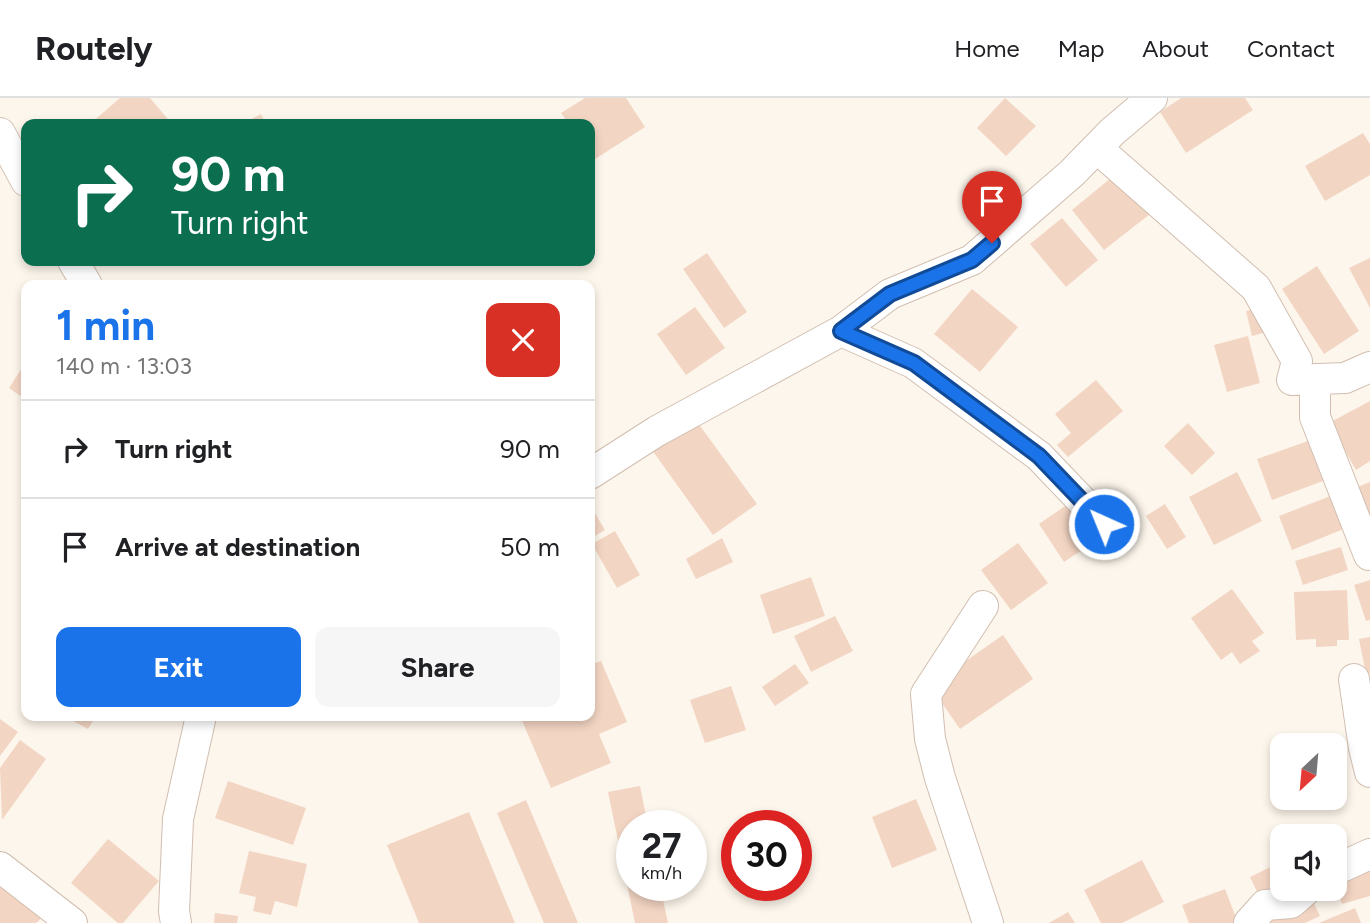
<!DOCTYPE html>
<html lang="en">
<head>
<meta charset="utf-8">
<style>
  body { margin:0; font-family:Figtree,sans-serif; background:#f6f6f6; color:#202124; height:100vh; display:flex; flex-direction:column; font-size:26px; white-space:nowrap }
  * { box-sizing:border-box; margin:0 }
  p { font-size:23px; color:#757577 }
  .icon { flex:none; width:38px; height:38px; fill:none; stroke:currentColor; stroke-width:2; stroke-linecap:round; stroke-linejoin:round }
  .map { position:relative; flex:1; overflow:hidden }
  .drawer { position:absolute; left:21px; top:182px; width:574px; height:441px; display:flex; flex-direction:column; background:#fff; border-radius:14px; box-shadow:0 4px 10px #0003 }
  .drawer>* { flex:none }
  .top-card { position:absolute; left:21px; top:21px; width:574px; height:147px; border-radius:14px; box-shadow:0 4px 10px #0003; background:#0b6e4f; color:#fff; overflow:hidden }
  .needle { width:46px; rotate:206deg }
  .controls { position:absolute; left:1270px; top:635px; display:grid; gap:14px }
  .controls a { display:grid; place-items:center; width:77px; height:77px; border-radius:14px; background:#fff; box-shadow:0 4px 10px #0003; font-size:35px }
  .speed { position:absolute; left:616px; top:712px; display:flex; gap:14px; font-size:35px; font-weight:700; text-align:center }
  .speed>* { display:grid; place-content:center; width:91px; height:91px; border-radius:50%; background:#fff; box-shadow:0 4px 10px #0003; line-height:1 }
  .speed small { font-size:18px; font-weight:400 }
  .speed .limit { border:10px solid #d22; background:#fff; color:#111 }
  .pin { position:absolute; display:grid; place-items:center; width:60px; height:60px; color:#fff; margin:-72px -30px; border-radius:50% 50% 50% 0; rotate:-45deg; box-shadow:0 0 7px #0007 }
  .pin .icon { rotate:45deg }
  .me { position:absolute; width:77px; margin:-38px; rotate:316deg; stroke-linejoin:round; filter:drop-shadow(0 0 5px #0008) }
  .turn { display:flex; align-items:center; gap:24px; height:147px; padding:0 35px; font-size:32px }
  .turn .icon { width:91px; height:91px; stroke-width:2.5 }
  .turn b { display:block; font-size:49px; line-height:60px }
  .round { display:grid; place-items:center; flex:none; width:74px; height:74px; border-radius:14px; background:#f6f6f6 }
  .headline { display:flex; align-items:center; justify-content:space-between; height:119px; padding:0 35px }
  h1 { font-size:42px; font-weight:700; line-height:52px; color:#1a73e8 }
  .primary-button { display:flex; gap:14px; margin-top:auto; padding:14px 35px }
  .primary-button a { flex:1; height:80px; border-radius:14px; background:#1a73e8; color:#fff; font-size:28px; font-weight:700; line-height:80px; text-align:center }
  .primary-button a+a { background:#f6f6f6; color:#202124 }
  ul { padding:0; list-style:none }
  li { display:flex; align-items:center; gap:21px; height:98px; padding:0 35px; border-top:2px solid #e0e0e0 }
  li div { flex:1 }
  li b { display:block; font-size:26px }
  li em { font-style:normal }
  header { display:flex; align-items:center; gap:42px; box-sizing:border-box; height:98px; padding:0 35px; background:#fff; border-bottom:2px solid #e0e0e0 }
  header strong { font-size:33px }
  nav { display:flex; gap:38px; margin-inline-start:auto; font-size:24px }
  .map>svg:first-child { display:block }
</style>
</head>
<body>
<header>
<strong>Routely</strong>
<nav><a>Home</a><a>Map</a><a>About</a><a>Contact</a></nav>
</header>
<div class="map">
<svg width="1370" height="825" viewBox="0 0 1370 825">
  <rect width="100%" height="100%" fill="#fdf6ec"/>
  <path fill="#f3d5c3" d="M 120,0 L 150,0 L 172,26 L 90,26 Z
    M 585,0 L 626,0 L 645,29 L 592,63 L 590,59 L 590,26 L 569,26 L 561,15 Z
    M 1005,0 L 1036,28 L 1006,58 L 977,30 Z
    M 1181,0 L 1245,0 L 1253,12 L 1186,55 L 1160,14 Z
    M 261,16 L 266,26 L 242,26 Z
    M 1363,35 L 1370,46 L 1370,77 L 1325,103 L 1305,68 Z
    M 1117,75 L 1150,116 L 1104,152 L 1072,112 Z
    M 1062,120 L 1098,162 L 1066,189 L 1030,146 Z
    M 707,155 L 747,214 L 724,230 L 683,171 Z
    M 1370,160 L 1370,210 L 1349,170 Z
    M 1317,168 L 1359,233 L 1324,256 L 1282,191 Z
    M 972,191 L 1018,229 L 980,274 L 934,236 Z
    M 695,209 L 725,250 L 686,277 L 657,236 Z
    M 1264,209 L 1270,233 L 1252,238 L 1246,213 Z
    M 1248,238 L 1260,285 L 1227,294 L 1214,247 Z
    M 26,264 L 26,302 L 9,290 Z
    M 1096,282 L 1123,313 L 1068,359 L 1057,347 L 1071,335 L 1055,316 Z
    M 1370,303 L 1370,363 L 1356,372 L 1329,325 Z
    M 695,321 L 757,406 L 713,437 L 652,352 Z
    M 1188,325 L 1215,355 L 1192,377 L 1164,348 Z
    M 1308,343 L 1323,383 L 1272,402 L 1257,361 Z
    M 1237,374 L 1262,423 L 1214,447 L 1189,399 Z
    M 1370,384 L 1370,421 L 1350,392 Z
    M 1081,397 L 1107,435 L 1064,464 L 1039,426 Z
    M 1333,397 L 1346,430 L 1292,452 L 1279,418 Z
    M 1165,406 L 1186,439 L 1167,451 L 1146,418 Z
    M 590,407 L 605,432 L 590,441 Z
    M 615,433 L 640,477 L 617,490 L 592,446 Z
    M 722,440 L 733,464 L 696,481 L 686,461 Z
    M 1018,445 L 1048,485 L 1011,512 L 981,472 Z
    M 1341,449 L 1348,472 L 1303,487 L 1295,463 Z
    M 811,479 L 825,518 L 773,536 L 760,497 Z
    M 1370,482 L 1370,522 L 1366,523 L 1354,487 Z
    M 1232,491 L 1264,535 L 1252,543 L 1260,553 L 1240,566 L 1232,554 L 1221,562 L 1191,520 Z
    M 1347,492 L 1349,542 L 1337,542 L 1337,548 L 1316,549 L 1316,541 L 1296,542 L 1294,494 Z
    M 835,518 L 853,553 L 811,574 L 794,538 Z
    M 1003,537 L 1033,581 L 960,631 L 930,588 Z
    M 1370,539 L 1370,575 L 1366,576 L 1359,541 Z
    M 601,563 L 627,624 L 599,636 L 611,665 L 551,690 L 520,618 L 590,618 L 590,567 Z
    M 795,566 L 809,585 L 775,608 L 762,589 Z
    M 731,588 L 746,632 L 705,645 L 690,602 Z
    M 64,618 L 96,618 L 88,631 Z
    M 0,621 L 18,634 L 0,658 Z
    M 20,642 L 46,661 L 2,722 L 0,670 Z
    M 228,683 L 306,710 L 293,747 L 215,720 Z
    M 640,688 L 648,728 L 632,728 L 632,788 L 660,788 L 668,825 L 635,825 L 608,694 Z
    M 916,701 L 937,752 L 892,770 L 872,719 Z
    M 526,702 L 578,825 L 544,825 L 497,715 Z
    M 469,714 L 515,825 L 419,825 L 387,747 Z
    M 108,741 L 159,783 L 123,825 L 118,825 L 71,785 Z
    M 1370,745 L 1370,798 L 1342,806 L 1335,786 Z
    M 249,753 L 307,766 L 297,809 L 275,803 L 271,817 L 253,813 L 256,799 L 239,795 Z
    M 1142,762 L 1164,804 L 1122,825 L 1101,825 L 1084,792 Z
    M 1283,763 L 1283,791 L 1307,791 L 1320,818 L 1305,825 L 1261,825 L 1265,810 L 1250,779 Z
    M 0,777 L 43,819 L 36,825 L 0,825 Z
    M 1225,791 L 1238,825 L 1189,825 L 1182,807 Z
    M 1355,810 L 1361,825 L 1319,825 Z
    M 1068,814 L 1075,825 L 1049,825 Z
    M 215,815 L 238,818 L 237,825 L 214,825 Z"/>
  <g fill="none" stroke-linecap="round" stroke-linejoin="round">
    <g stroke="#d1beb0" stroke-width="32">
      <path id="minor" d="M 0,35 L 26,83
        M 1097,50 L 1256,190 L 1297,263 L 1292,282 L 1345,280 L 1370,269
        M 73,163 L 87,187
        M 841,233 L 913,265 L 1039,358 L 1104,426
        M 1315,282 L 1315,319 L 1369,457
        M 590,376 L 657,333 L 841,233 L 890,196 L 972,162 L 1072,75 L 1112,34 L 1152,0
        M 983,508 L 926,596 L 930,641 L 940,680 L 988,825
        M 1354,581 L 1364,650 L 1370,674
        M 0,769 L 72,825
        M 1335,772 L 1370,756
        M 176,825 L 174,813 L 178,721 L 201,618
        M 1249,825 L 1265,807 L 1291,805 L 1307,791"/>
    </g>
    <use href="#minor" stroke="#fff" stroke-width="30"/>
  </g>
  <g fill="none" stroke-linecap="round" stroke-linejoin="round">
    <g stroke="#114b97" stroke-width="18">
      <path id="route" d="M 992,145 L 972,162 L 890,196 L 841,233 L 914,265 L 1039,358 L 1104,426"/>
    </g>
    <use href="#route" stroke="#1a73e8" stroke-width="12"/>
  </g>
</svg>
<div class="controls">
<a><svg class="needle" viewBox="-14 -14 28 28"><path d="M0-13l5 13h-10z" fill="#e53935"/><path d="M0 13l5-13h-10z" fill="#757577"/></svg></a>
<a><svg class="icon" aria-label="sound" viewBox="0 0 24 24"><path d="M4 9h4l5-4v14l-5-4H4zM17 9q2 3 0 6"/></svg></a>
</div>
<div class="speed"><div>27<small>km/h</small></div><div class="limit">30</div></div>
<div class="pin" style="left:992px;top:145px;background:#d93025"><svg class="icon" aria-label="arrive" viewBox="0 0 24 24"><path d="M6 21V4h12l-3 4 3 4H6"/></svg></div>
<svg class="me" style="left:1104px;top:426px" viewBox="-20 -20 40 40"><circle r="17" fill="#1a73e8" stroke="#fff" stroke-width="3"/><path d="M0-11L8 9 0 5-8 9z" fill="#fff"/></svg>
<div class="top-card">
<div class="turn"><svg class="icon" aria-label="right" viewBox="0 0 24 24"><path d="M7 20v-9h11M14 6l5 5-5 5"/></svg><div><b>90 m</b>Turn right</div></div>
</div>
<section class="drawer">
<div class="headline"><div><h1>1 min</h1><p>140 m · 13:03</p></div><a class="round" style="background:#d93025;color:#fff"><svg class="icon" aria-label="close" viewBox="0 0 24 24"><path d="M6 6l12 12M18 6L6 18"/></svg></a></div>
<ul>
<li><svg class="icon" aria-label="right" viewBox="0 0 24 24"><path d="M7 20v-9h11M14 6l5 5-5 5"/></svg><div><b>Turn right</b></div><em>90 m</em></li>
<li><svg class="icon" aria-label="arrive" viewBox="0 0 24 24"><path d="M6 21V4h12l-3 4 3 4H6"/></svg><div><b>Arrive at destination</b></div><em>50 m</em></li>
</ul>
<div class="primary-button"><a>Exit</a><a>Share</a></div>
</section>
</div>
</body>
</html>
